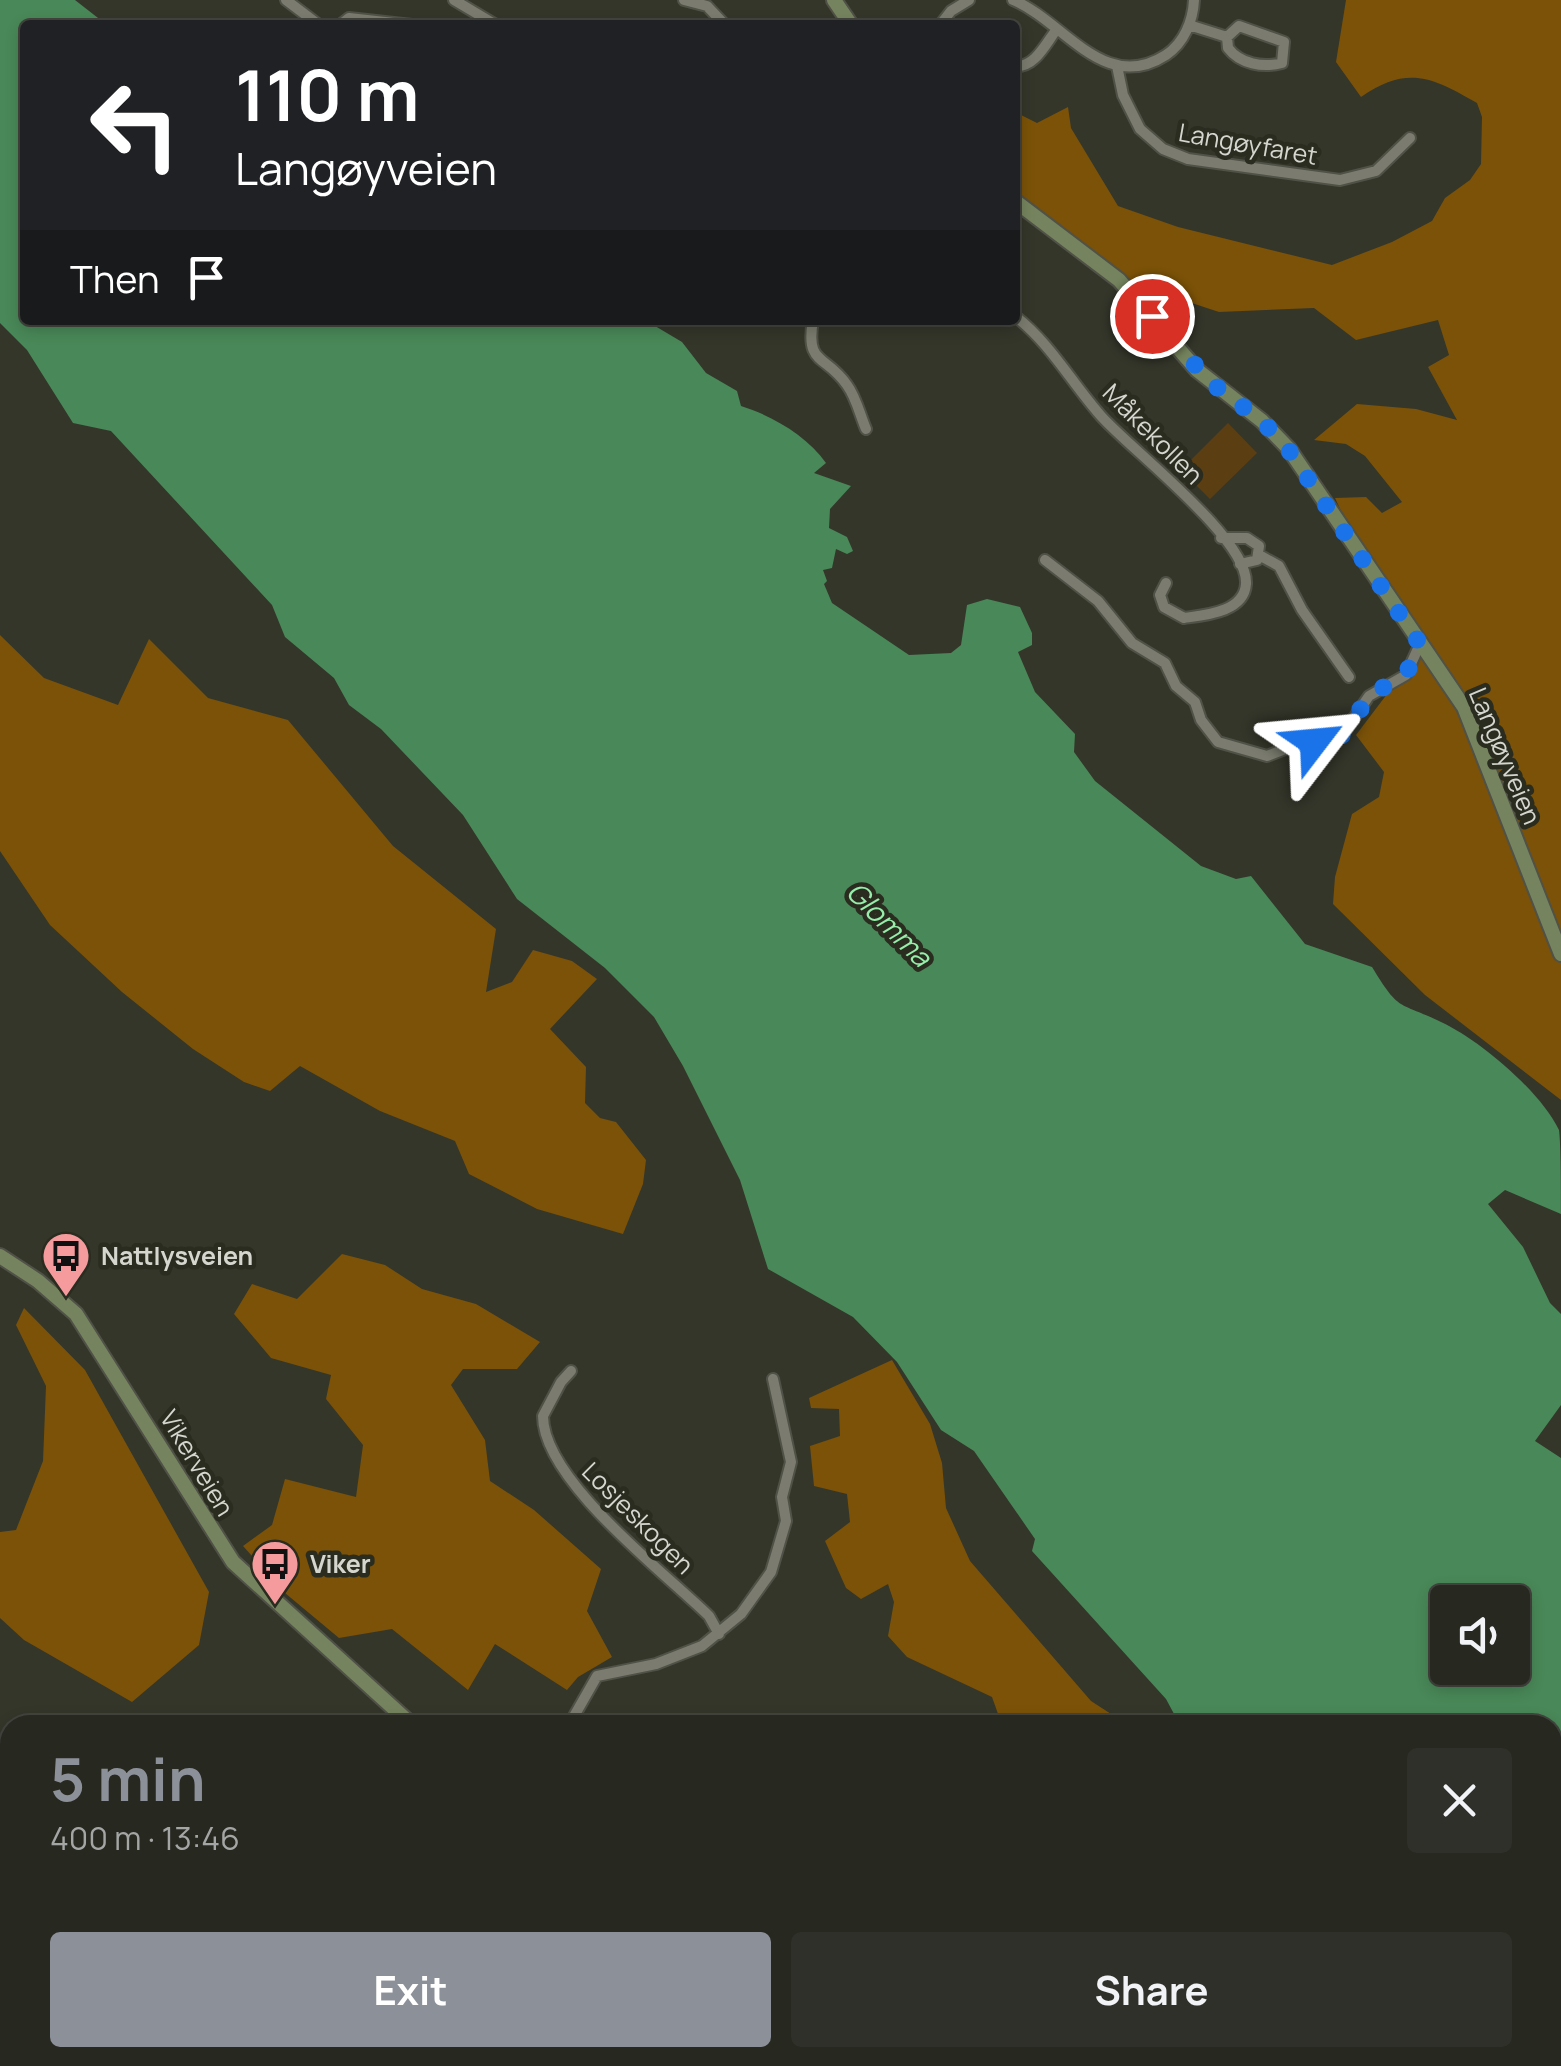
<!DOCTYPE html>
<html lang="en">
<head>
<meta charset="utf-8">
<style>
  body { margin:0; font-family:Manrope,sans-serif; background:#2f3029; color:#f1f3f6; height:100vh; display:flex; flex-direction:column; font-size:38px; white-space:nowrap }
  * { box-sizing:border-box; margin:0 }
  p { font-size:32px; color:#a4a6a5 }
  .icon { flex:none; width:55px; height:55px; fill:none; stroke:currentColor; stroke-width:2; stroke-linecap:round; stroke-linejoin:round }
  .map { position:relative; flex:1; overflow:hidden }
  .sheet { position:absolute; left:0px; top:1715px; width:1562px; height:352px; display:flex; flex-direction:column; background:#272820; border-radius:30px 30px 0 0; box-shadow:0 5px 15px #0003,0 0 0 2px #43443e }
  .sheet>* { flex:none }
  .guide { position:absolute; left:20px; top:20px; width:1000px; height:305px; border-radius:10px; box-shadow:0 5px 15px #0003,0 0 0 2px #43443e; background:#202124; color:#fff; overflow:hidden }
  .fabs { position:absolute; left:1430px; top:1585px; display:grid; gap:20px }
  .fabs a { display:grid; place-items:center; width:100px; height:100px; border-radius:10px; background:#272820; box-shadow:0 5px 15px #0003,0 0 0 2px #43443e; font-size:50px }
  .pin { position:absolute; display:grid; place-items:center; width:85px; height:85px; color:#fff; margin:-42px; border:5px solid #fff; border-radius:50%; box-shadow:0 2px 10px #0007 }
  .me { position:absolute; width:110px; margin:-55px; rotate:61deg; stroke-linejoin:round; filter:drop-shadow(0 0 8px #0008) }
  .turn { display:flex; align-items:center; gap:35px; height:210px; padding:0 50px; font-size:45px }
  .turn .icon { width:130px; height:130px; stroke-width:2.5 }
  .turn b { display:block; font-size:70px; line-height:85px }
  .then { display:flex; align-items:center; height:95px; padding:0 50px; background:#0003; gap:20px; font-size:38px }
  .round { display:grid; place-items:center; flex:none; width:105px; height:105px; border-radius:10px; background:#2f3029 }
  .overview { display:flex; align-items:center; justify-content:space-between; height:170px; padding:0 50px }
  h1 { font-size:60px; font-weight:700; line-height:75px; color:#8c9099 }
  .cta { display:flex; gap:20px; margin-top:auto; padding:20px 50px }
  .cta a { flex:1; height:115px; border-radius:10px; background:#8c9099; color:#fff; font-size:40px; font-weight:700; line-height:115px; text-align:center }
  .cta a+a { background:#2f3029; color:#f1f3f6 }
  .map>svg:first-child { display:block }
</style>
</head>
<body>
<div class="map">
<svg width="1561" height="2066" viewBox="0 0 1561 2066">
  <rect width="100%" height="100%" fill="#34362a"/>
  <path fill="#5b3f13" d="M 1228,423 L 1257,453 L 1210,499 L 1181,470 Z"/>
  <path fill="#7b5207" d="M 1346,0 L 1561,0 L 1561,1100 L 1425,995 L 1333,904 L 1335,877 L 1352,814 L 1379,797 L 1384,772 L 1356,735 L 1409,665 L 1419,633 L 1350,530 L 1335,498 L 1366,497 L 1382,513 L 1402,502 L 1365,456 L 1346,444 L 1314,440 L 1357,404 L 1416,409 L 1457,420 L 1428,367 L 1449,355 L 1438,320 L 1356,340 L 1314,308 L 1219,312 L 1137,285 L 1015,197 L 1015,112 L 1037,123 L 1068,107 L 1071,128 L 1118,206 L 1178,227 L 1332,265 L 1392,242 L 1432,221 L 1445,198 L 1470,180 L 1481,164 L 1482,117 L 1477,103 C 1432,77 1407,65 1361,97 L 1336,62 Z
    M 0,635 L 44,678 L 118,705 L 149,639 L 208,698 L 288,720 L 393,846 L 496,929 L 486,992 L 512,982 L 533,950 L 572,961 L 597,979 L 550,1029 L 586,1067 L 585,1103 L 600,1118 L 616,1122 L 646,1160 L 643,1184 L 623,1234 L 537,1209 L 469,1174 L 455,1141 L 380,1111 L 300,1066 L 270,1091 L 244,1082 L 193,1049 L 122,992 L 50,925 L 0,851 Z
    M 342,1254 L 385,1265 L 422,1289 L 476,1304 L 540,1342 L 517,1369 L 463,1369 L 451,1385 L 485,1440 L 490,1481 L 534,1510 L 601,1569 L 587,1611 L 612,1657 L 578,1677 L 567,1690 L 495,1644 L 468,1690 L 392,1629 L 339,1638 L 285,1593 L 243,1546 L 272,1525 L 285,1479 L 356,1497 L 363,1445 L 326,1399 L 331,1375 L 271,1358 L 234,1314 L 252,1284 L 297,1299 Z
    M 24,1308 L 85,1370 L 209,1592 L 199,1645 L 132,1702 L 24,1640 L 0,1618 L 0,1532 L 16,1530 L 43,1461 L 46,1386 L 16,1325 Z
    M 892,1360 L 930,1424 L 942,1463 L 946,1508 L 970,1561 L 1091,1701 L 1128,1725 L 1002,1725 L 992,1697 L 907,1657 L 888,1636 L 894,1602 L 888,1584 L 861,1599 L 846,1588 L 825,1541 L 850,1522 L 847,1494 L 814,1486 L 810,1446 L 840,1436 L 839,1409 L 811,1408 L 809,1398 Z
    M 10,1927 L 10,2058 L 220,2058 L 237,2066 L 0,2066 L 0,1928 Z"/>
  <path fill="#498858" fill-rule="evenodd" d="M 0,0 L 75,0 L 107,25 L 25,25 L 25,320 L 645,320 L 682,342 L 706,373 L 737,391 L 741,406 C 773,416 807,436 826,463 L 814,473 L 851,486 L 830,509 L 829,528 L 847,537 L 853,551 L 847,554 L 836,549 L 832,568 L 823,570 L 827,581 L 824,584 L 832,603 L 909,655 L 951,653 L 961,645 L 967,605 L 987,599 L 1020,607 L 1032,633 L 1032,645 L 1018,652 L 1035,692 L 1075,734 L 1074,752 L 1095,781 L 1201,866 L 1236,879 L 1251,876 L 1305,944 L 1372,967 C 1400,1013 1398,1001 1441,1022 C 1480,1040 1540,1091 1559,1130 C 1561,1145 1561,1195 1561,1214 L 1505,1190 L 1488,1204 L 1523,1247 L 1550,1303 L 1561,1314 L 1561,1405 L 1535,1441 L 1561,1458 L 1561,2066 L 1100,2066 L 1086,2058 L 1174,2058 L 1179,2061 L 1182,2058 L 1552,2058 L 1552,1725 L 1180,1725 L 1166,1699 L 1032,1551 L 1035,1539 L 974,1451 L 941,1430 L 897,1362 L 853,1317 L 768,1269 L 740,1180 L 683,1066 L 654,1017 L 605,968 L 517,899 L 463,815 L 381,729 L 349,705 L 334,678 L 285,637 L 272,605 L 111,431 L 73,423 L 27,350 L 0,323 ZM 1448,1602 L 1512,1602 L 1512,1668 L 1448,1668 Z"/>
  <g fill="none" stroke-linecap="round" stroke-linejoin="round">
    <g stroke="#505147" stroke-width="14">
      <path id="street" d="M 286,0 L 319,25
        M 454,0 L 496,25
        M 684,0 L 707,6 L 725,25
        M 1013,0 C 1064,21 1104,95 1166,55 C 1184,43 1193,21 1194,0
        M 340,25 L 349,18 L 412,25
        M 940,25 L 951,11 L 969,0
        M 1189,25 L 1227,37 L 1228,48 C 1240,64 1263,68 1282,63 L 1284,42 L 1239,26 L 1227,37
        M 1015,66 C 1035,68 1046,43 1057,29
        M 1117,66 L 1123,95 L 1140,129 L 1163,149 L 1188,159 L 1340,180 L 1376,171 L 1410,138
        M 1015,316 C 1051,344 1071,382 1101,416 C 1130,449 1249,539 1246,584 C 1244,612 1206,615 1184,618 L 1164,607 L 1160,595 L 1166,583
        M 813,320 C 805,366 826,354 847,385 C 856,397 860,415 866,429
        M 1221,538 L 1247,538 L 1259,546 L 1257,560 L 1240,564
        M 1259,555 L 1279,566 L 1302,610 L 1349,677
        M 1045,560 L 1098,601 L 1132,643 L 1165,663 L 1176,686 L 1195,702 L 1201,720 L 1218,742 L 1267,756 L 1293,746 L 1341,737 L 1369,696 L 1406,675 L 1420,644
        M 571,1371 L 561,1382 L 543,1416 C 543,1480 664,1572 709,1616 L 719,1634
        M 569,1725 L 597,1676 L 656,1664 L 702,1646 L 741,1614 L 771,1572 L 786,1521 L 782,1497 L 791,1462 L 773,1379
        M 0,1931 L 10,1928
        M 0,1985 L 10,2001
        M 0,2048 L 10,2031
        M 470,2058 L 484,2066
        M 1042,2058 L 1059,2066
        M 674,2066 L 680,2058"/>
    </g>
    <g stroke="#505147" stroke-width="18">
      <path id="secondary" d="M 834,0 L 851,25
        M 1015,201 L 1119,280 L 1197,370 L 1262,421 L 1289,449 L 1464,707 L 1561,954
        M 0,1256 L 38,1281 L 76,1314 L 233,1562 L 412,1725
        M 687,2058 L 694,2066"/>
    </g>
    <use href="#street" stroke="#7b7c6f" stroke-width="10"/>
    <use href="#secondary" stroke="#75845e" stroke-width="14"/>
  </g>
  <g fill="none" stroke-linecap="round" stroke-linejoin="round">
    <path stroke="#1a73e8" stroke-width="18" stroke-dasharray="0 32.4" d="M 1152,316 L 1210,382 L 1262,421 L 1288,449 L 1420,644 L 1406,674 L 1369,696 L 1345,733 L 1336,739 L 1314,742"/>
  </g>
  <defs>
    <g id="bus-pin" transform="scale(2.5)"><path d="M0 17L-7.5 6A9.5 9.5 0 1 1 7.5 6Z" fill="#f59b9d" stroke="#2a2c20"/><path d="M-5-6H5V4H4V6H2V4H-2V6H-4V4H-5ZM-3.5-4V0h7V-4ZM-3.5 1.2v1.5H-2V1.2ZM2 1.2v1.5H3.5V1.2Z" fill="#111"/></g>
  </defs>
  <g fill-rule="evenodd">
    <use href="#bus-pin" x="66" y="1256"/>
    <use href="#bus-pin" x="275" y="1564"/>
  </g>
  <g text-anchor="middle" stroke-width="9" stroke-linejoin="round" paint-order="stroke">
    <g font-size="25" fill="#d5d6ce" stroke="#2a2c20">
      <text transform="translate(1248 144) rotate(10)" y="9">Langøyfaret</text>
      <text transform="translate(1153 434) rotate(45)" y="9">Måkekollen</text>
      <text transform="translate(1505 756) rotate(67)" y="9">Langøyveien</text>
      <text transform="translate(197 1463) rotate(59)" y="9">Vikerveien</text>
      <text transform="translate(638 1518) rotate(45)" y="9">Losjeskogen</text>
    </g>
    <g font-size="25" font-weight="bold" fill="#d5d6ce" stroke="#2a2c20" text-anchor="start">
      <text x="101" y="1265">Nattlysveien</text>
      <text x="310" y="1573">Viker</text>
    </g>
    <g font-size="28" font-style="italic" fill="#96eeaa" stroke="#2a2c20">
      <text transform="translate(889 924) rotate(45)" y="10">Glomma</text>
    </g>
  </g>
</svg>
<div class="fabs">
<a><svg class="icon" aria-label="sound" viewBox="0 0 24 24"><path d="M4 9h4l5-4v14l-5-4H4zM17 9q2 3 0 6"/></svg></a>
</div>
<div class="pin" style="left:1152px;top:316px;background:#d93025"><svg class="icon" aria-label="arrive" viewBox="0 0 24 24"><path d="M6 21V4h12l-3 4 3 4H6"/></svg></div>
<svg class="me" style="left:1314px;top:742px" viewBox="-20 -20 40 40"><path d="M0-17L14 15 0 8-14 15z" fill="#1a73e8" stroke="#fff" stroke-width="4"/></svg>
<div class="guide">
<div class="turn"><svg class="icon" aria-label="left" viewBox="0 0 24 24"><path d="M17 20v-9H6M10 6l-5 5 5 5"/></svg><div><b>110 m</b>Langøyveien</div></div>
<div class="then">Then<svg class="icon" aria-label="arrive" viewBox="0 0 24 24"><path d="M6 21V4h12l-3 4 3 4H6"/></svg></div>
</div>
<section class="sheet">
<div class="overview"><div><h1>5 min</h1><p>400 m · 13:46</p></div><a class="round"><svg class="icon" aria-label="close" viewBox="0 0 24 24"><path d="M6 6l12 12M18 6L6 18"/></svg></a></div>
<div class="cta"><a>Exit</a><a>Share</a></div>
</section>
</div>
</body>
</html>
